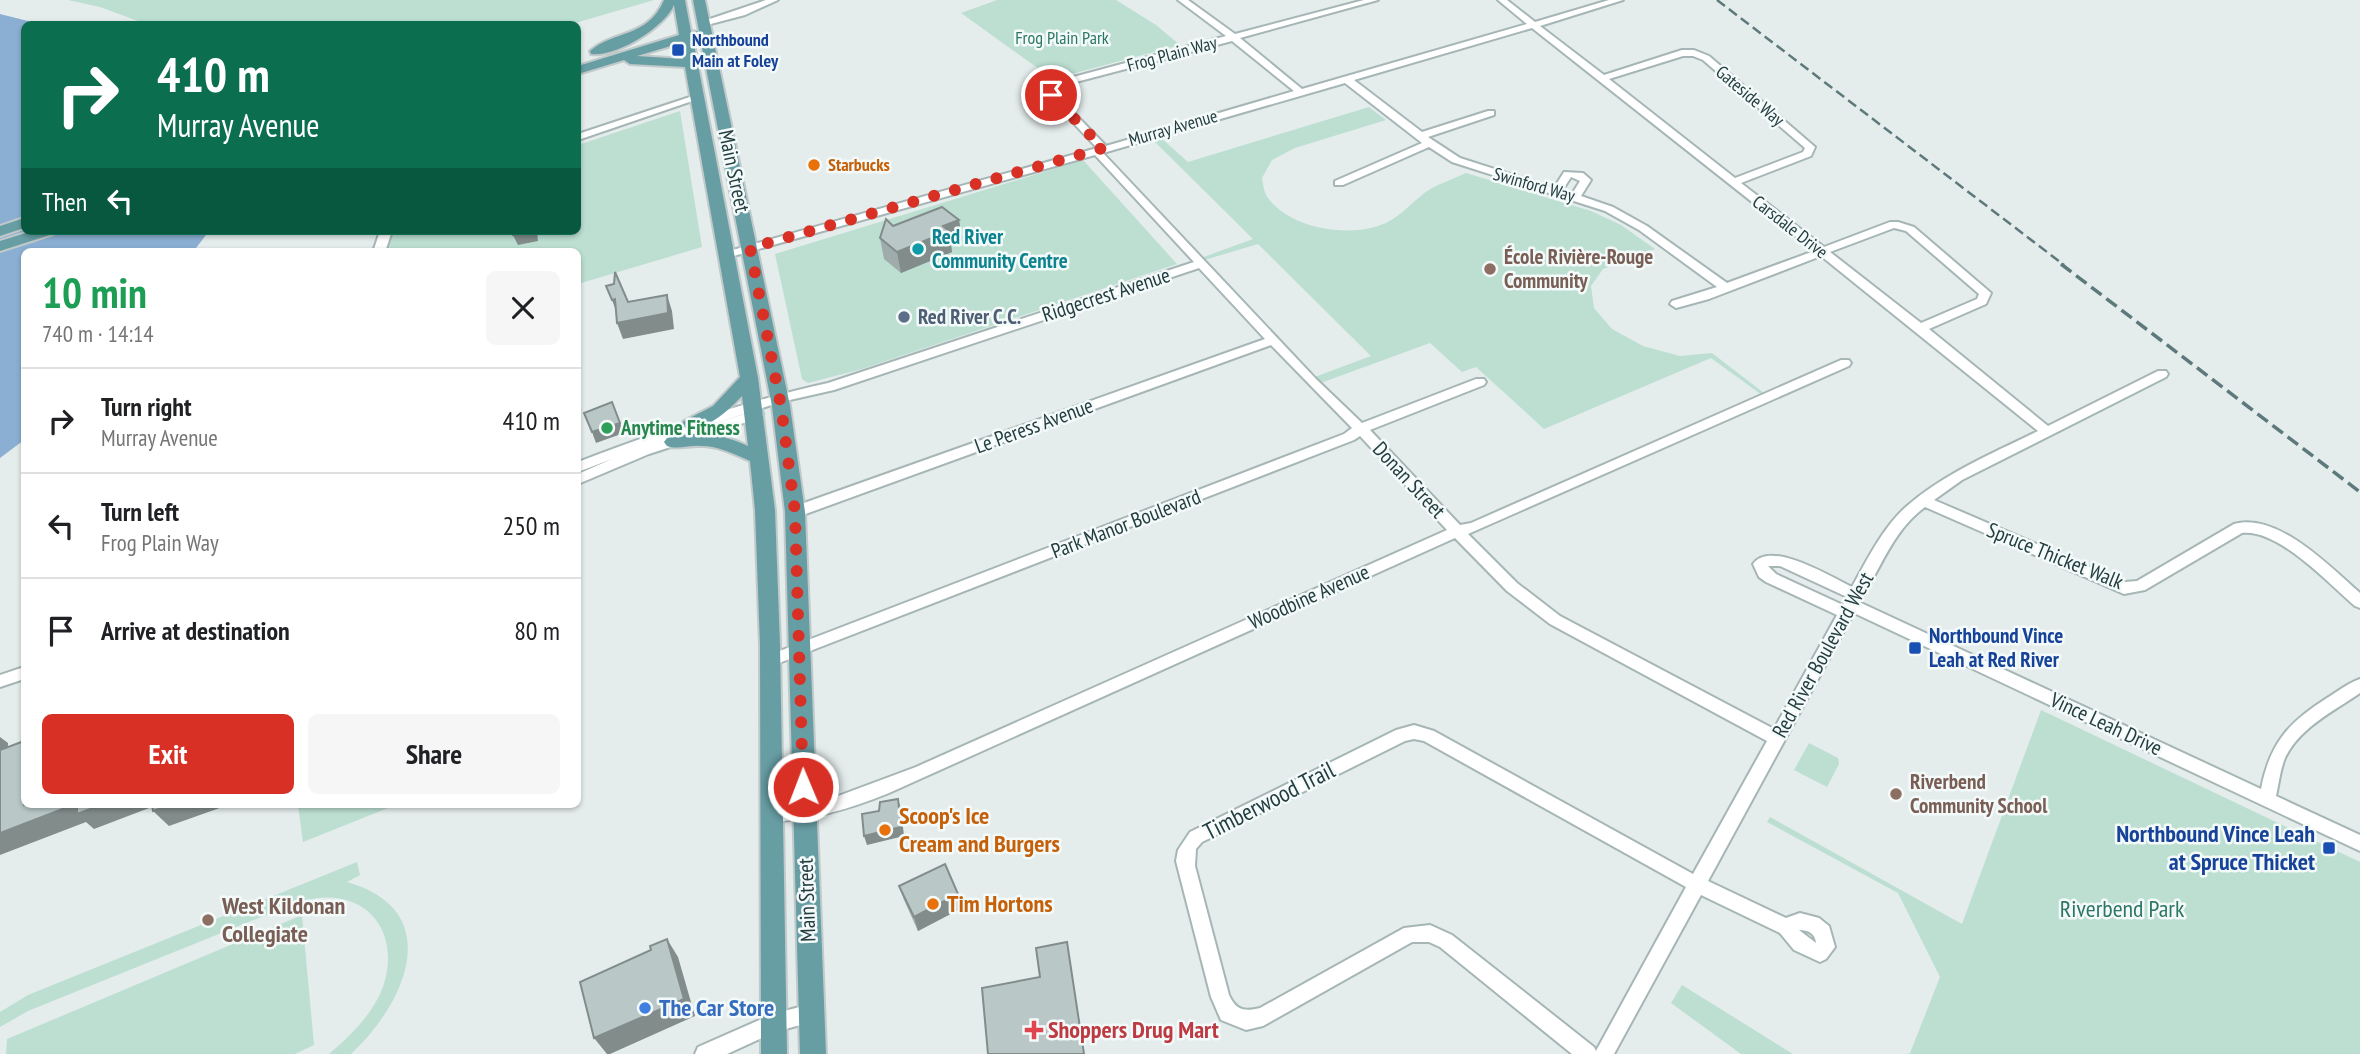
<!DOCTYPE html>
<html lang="en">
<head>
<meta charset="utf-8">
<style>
  body { margin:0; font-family:"PT Sans Narrow",sans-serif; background:#f6f6f6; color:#202124; height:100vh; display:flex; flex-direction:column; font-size:26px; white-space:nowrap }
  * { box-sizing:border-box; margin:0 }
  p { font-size:23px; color:#757577 }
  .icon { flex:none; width:38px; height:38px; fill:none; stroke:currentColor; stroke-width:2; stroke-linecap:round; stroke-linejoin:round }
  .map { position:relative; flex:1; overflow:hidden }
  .sheet { position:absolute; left:21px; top:248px; width:560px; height:560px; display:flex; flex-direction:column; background:#fff; border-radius:10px; box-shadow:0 2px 5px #0004 }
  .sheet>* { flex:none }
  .guide { position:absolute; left:21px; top:21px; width:560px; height:214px; border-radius:10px; box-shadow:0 2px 5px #0004; background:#0b6e4f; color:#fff; overflow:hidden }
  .pin { position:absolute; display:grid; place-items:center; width:60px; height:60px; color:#fff; margin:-30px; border:4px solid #fff; border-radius:50%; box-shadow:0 2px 7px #0007 }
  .me { position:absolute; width:77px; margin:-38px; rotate:359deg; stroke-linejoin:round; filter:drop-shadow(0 0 5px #0008) }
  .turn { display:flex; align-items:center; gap:24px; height:147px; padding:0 21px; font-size:32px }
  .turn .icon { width:91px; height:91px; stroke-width:2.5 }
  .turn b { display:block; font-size:49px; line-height:60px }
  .then { display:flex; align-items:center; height:66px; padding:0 21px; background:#0003; gap:14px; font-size:26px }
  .round { display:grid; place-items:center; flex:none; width:74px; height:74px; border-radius:10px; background:#f6f6f6 }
  .head { display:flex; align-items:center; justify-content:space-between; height:119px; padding:0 21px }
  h1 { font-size:42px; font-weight:700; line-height:52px; color:#1e9e55 }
  .cta { display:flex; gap:14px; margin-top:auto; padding:14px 21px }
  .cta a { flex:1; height:80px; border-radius:10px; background:#d93025; color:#fff; font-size:28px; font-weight:700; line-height:80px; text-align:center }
  .cta a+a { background:#f6f6f6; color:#202124 }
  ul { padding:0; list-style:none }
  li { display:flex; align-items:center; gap:21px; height:105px; padding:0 21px; border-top:2px solid #e0e0e0 }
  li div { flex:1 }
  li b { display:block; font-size:26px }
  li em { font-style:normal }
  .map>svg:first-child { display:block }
</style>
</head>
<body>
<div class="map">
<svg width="2360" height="1054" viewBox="0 0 2360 1054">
  <rect width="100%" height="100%" fill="#e4edec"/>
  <path fill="#bcdfd2" d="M 68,0 L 654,0 L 572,24 L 146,24 L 100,7 Z
    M 997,0 L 1116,0 L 1156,25 L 1180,45 L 1053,79 L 961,13 Z
    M 1369,107 L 1386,120 L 1295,148 L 1272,160 L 1262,178 C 1263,184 1264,193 1268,198 C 1290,228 1344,237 1378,226 C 1397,220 1407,207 1422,195 C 1433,185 1452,180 1466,173 L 1591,211 L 1621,225 L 1655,249 L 1603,269 L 1591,286 L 1594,308 L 1612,329 L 1643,346 L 1680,356 L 1712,353 L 1764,393 L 1766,398 L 1711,358 L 1544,429 L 1476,367 L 1462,372 L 1430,343 L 1318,384 L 1312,378 L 1371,356 L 1258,244 L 1201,261 L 1198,259 L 1253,239 L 1152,139 L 1160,137 L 1188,162 Z
    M 680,111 L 702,247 L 578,284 L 578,252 L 384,252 L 393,231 L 578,231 L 578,145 Z
    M 1083,160 L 1177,264 L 862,369 L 808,383 L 802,379 L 775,254 Z
    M 2041,710 L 2360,862 L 2360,1054 L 1907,1054 L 1910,1053 L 1940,977 L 1898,893 L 1767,822 L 1770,817 L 1962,924 Z
    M 1809,743 L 1838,758 L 1839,764 L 1827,787 L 1794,770 Z
    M 298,805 L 393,805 L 393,806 L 303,842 Z
    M 357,862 L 360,875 L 347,882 C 446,910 407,1002 351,1054 L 329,1054 C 350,1036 373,1014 383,987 C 400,938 373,892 317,898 C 307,900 296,904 286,907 L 28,1011 L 0,1027 L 0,1012 L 28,995 Z
    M 302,915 L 314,1045 L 295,1054 L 6,1054 L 7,1039 Z
    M 1682,985 L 1793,1054 L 1741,1054 L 1671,1003 Z"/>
  <path fill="#8bafd3" d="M 0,14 L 40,24 L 24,24 L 24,231 L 209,231 L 193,252 L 24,252 L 24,440 L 0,458 Z"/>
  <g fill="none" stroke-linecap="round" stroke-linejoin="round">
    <g stroke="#a6b5b5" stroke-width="4">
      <path id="minor" d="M 766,0 L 778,0 L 745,15 L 703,26 L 698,23 Z
        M 1178,0 L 1188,0 L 1235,34 L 1364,0 L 1378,0 L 1240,38 L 1302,89 L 1527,24 L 1498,0 L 1507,0 L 1535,22 L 1609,0 L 1623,0 L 1540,26 L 1604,75 L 1682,50 L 1694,50 L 1709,56 L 1815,147 L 1811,156 L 1741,183 L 1824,247 L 1890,222 L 1898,222 L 1914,227 L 1991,293 L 1986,304 L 1929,329 L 2048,426 L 2158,371 L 2166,371 L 2168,374 L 2166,377 L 1962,480 L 1934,500 L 2125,582 L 2137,581 L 2234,524 C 2278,512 2330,567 2360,593 L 2360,608 L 2355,606 C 2328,583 2279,529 2242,533 L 2145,590 L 2124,594 L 1925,507 C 1892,531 1880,571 1859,602 L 2261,789 C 2270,743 2288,723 2327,698 C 2337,692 2348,683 2360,679 L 2360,693 C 2334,711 2299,728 2285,758 C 2280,770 2279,783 2276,796 L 2360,835 L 2360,851 L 1854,613 L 1708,881 L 1786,918 L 1800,913 L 1819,918 L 1829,926 L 1835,947 L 1826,959 L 1820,962 L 1794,950 L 1780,933 L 1701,895 L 1614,1054 L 1572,1054 L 1440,947 L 1429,942 L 1412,942 L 1263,1026 L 1246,1030 L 1221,1020 L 1211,997 L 1176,861 L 1178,850 L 1190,832 L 1396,730 L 1414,725 L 1434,731 L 1693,874 L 1767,741 L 1550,624 L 1507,591 L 1455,538 L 889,793 C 850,809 812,820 770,822 L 764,820 L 762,815 L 764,810 L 770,808 L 830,799 L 916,767 L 1447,530 L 1360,436 L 1354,440 L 774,665 L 769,667 L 764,665 L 761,661 L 764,657 L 1344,434 L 1352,428 L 1271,345 L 800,516 L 790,516 L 788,512 L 790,508 L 1265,339 L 1199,268 L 834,390 L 781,402 L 663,440 L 757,410 L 763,414 L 762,417 L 649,454 L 578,484 L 578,474 L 612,459 L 578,472 L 578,462 C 660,431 742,402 828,383 L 1194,262 L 1095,155 L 730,257 L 722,257 L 720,255 L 722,253 L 1097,148 L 1044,92 L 1051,83 L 1226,36 ZM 1532,28 L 1814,251 L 1727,283 L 1647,226 L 1613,207 L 1581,196 L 1591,180 L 1583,173 L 1564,172 L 1554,188 L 1460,158 L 1428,137 L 1494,115 L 1494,111 L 1488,111 L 1422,132 L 1354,80 ZM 1232,41 L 1294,91 L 1106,146 L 1054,92 L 1057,87 ZM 1683,56 L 1693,56 L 1703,60 L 1805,148 L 1803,152 L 1735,178 L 1609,79 ZM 1345,83 L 1422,143 L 1335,181 L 1335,185 L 1343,185 L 1429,147 L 1452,162 L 1605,211 L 1639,230 L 1717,287 L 1672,301 L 1670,304 L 1676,308 L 1709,299 L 1821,256 L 2038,431 C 1993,453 1945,473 1907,506 C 1883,527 1867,560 1852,587 C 1831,577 1770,539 1753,564 L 1759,577 L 1766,582 L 1837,615 L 1774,729 L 1560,616 L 1517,583 L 1468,534 L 1849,366 L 1851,363 L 1849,360 L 1841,360 L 1471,523 L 1460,525 L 1370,430 L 1484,385 L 1486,382 L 1484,379 L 1476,379 L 1362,423 L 1316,379 L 1103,153 ZM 1571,177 L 1580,181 L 1572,194 L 1562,191 ZM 1894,228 L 1906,231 L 1979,294 L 1977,299 L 1921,323 L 1830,252 ZM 1768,566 L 1780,566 L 1847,597 L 1843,605 L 1776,574 ZM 1414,739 L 1424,741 L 1686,887 L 1596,1051 L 1594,1047 L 1452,935 L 1430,925 L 1404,928 L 1260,1008 C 1244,1012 1236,1010 1229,995 L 1195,866 L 1196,849 L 1202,842 L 1405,741 ZM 1799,930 C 1808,930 1815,933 1816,943 Z
        M 693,96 L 701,98 L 578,140 L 578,134 Z
        M 380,231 L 392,231 L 385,252 L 373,252 Z
        M 24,667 L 24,679 L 0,687 L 0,675 Z
        M 811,1004 L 818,1006 L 820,1013 L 818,1020 L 775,1032 L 727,1054 L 695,1054 L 698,1047 L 773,1014 Z"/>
    </g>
    <g stroke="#c1c9ca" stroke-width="4">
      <path id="major" d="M 664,0 L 685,0 L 691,32 L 699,31 L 693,0 L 705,0 L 790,406 L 805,512 L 826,1054 L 800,1054 L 785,512 L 772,406 L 700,37 L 693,39 L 758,378 L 775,510 L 780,645 L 787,1054 L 761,1054 L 760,645 L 755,510 L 750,461 C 734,454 719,446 701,446 C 689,445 678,450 667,446 L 664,442 L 667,438 C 695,430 722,434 748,446 L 742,396 C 727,412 712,425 690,431 L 681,425 L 684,421 L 713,406 L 740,377 L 685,67 L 630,64 L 624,60 L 578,74 L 578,66 L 679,35 L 674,5 C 665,27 615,58 591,54 L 590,51 C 614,30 648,38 664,0 ZM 681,43 L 683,59 L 637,56 Z
        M 24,218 L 24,228 L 0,236 L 0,226 Z
        M 32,231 L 56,231 L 53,234 L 0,251 L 0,241 Z"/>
    </g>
    <use href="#minor" fill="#fff" fill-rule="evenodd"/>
    <use href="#major" fill="#679ea4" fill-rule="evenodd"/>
    <path stroke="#5d797b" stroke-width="2.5" stroke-dasharray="10 5" stroke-linecap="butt" d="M 1717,0 L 2064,265"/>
    <path stroke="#5d797b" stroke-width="3.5" stroke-dasharray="13 6" stroke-linecap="butt" d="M 2061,264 L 2360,492"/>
  </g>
  <path fill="#9facab" d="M 959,220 L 962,240 L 951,245 L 952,252 L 901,273 L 884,259 L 880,238 L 893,226 Z
    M 899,886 L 958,894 L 962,908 L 918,931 L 904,900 Z"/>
  <path fill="#828c8b" d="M 959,220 L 962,240 L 951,245 L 952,252 L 901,273 L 897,252 L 943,226 Z
    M 533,231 L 537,231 L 538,241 L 518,245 L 513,235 Z
    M 667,295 L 672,311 L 674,329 L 623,339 L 617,323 Z
    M 615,299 L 618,316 L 612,300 Z
    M 612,402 L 624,433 L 596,443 L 592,432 Z
    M 0,737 L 8,743 L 7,769 L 0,763 Z
    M 898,799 L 901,809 L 904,836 L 867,845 L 864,836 Z
    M 73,805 L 157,805 L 94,829 L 86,822 L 0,855 L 0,833 Z
    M 171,805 L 228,805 L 169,826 L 153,811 Z
    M 958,894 L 962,908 L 918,931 L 914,917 Z
    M 667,939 L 678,957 L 695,1016 L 610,1054 L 607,1054 L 594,1038 Z"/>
  <path fill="#b9c8c7" stroke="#828c8b" stroke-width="2" d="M 942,207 L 959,220 L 943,226 L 949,231 L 897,252 L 880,238 L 886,219 L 893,226 Z
    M 513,231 L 533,231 L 513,235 Z
    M 615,272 L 628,302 L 667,295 L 668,313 L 617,323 L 615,299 L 612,300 L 606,286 L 614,284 Z
    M 612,402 L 620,423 L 592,432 L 584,413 Z
    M 24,741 L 24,805 L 73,805 L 0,833 L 0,750 Z
    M 898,799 L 901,827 L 864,836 L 862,814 L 879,811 L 880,802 Z
    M 77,805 L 101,805 L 77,814 Z
    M 152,805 L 171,805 L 153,811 Z
    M 945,864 L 958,894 L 914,917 L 899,886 Z
    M 667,939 L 684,999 L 594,1038 L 580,982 L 651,950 L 650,946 Z
    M 1067,942 L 1084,1054 L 988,1054 L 982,988 L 1040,977 L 1036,948 Z"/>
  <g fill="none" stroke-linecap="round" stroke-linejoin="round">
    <path stroke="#d93025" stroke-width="12" stroke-dasharray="0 21.6" d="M 803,787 L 795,512 L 781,406 L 750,248 L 1103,148 L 1051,95"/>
  </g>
  <g fill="#1a4fb4" stroke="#f4faf9" stroke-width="2.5">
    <rect x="671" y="43" width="14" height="14" rx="3.5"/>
    <rect x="1908" y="641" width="14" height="14" rx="3.5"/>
    <rect x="2322" y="841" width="14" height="14" rx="3.5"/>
  </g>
  <g fill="#e8710a" stroke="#f4faf9" stroke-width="2.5">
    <circle cx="814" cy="165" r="7"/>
    <circle cx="885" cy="830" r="7"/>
    <circle cx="933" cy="904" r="7"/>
  </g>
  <circle fill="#0f9aa8" stroke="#f4faf9" stroke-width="2.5" cx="918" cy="249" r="7"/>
  <g fill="#8d6e63" stroke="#f4faf9" stroke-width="2.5">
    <circle cx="1490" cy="269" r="7"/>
    <circle cx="1896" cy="794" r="7"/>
    <circle cx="208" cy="920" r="7"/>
  </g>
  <circle fill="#5c6f8a" stroke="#f4faf9" stroke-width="2.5" cx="904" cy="317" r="7"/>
  <circle fill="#2e9e5b" stroke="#f4faf9" stroke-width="2.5" cx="607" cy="428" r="7"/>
  <circle fill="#3f7fe0" stroke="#f4faf9" stroke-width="2.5" cx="645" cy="1008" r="7"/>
  <path fill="#e0444e" stroke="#f4faf9" stroke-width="2.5" d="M1030.5 1019.5h7v7h7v7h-7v7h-7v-7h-7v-7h7z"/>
  <g text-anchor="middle" stroke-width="5" stroke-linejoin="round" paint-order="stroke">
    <g font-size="18" fill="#2c7763" stroke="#f4faf9">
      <text x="1062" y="44">Frog Plain Park</text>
    </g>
    <g font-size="18" font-weight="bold" fill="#164399" stroke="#f4faf9" text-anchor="start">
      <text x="692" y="46">Northbound<tspan x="692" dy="21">Main at Foley</tspan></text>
    </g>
    <g font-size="18" fill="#233d40" stroke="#f4faf9">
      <text transform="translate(1172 54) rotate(-15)" y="6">Frog Plain Way</text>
      <text transform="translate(1750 96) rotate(40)" y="6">Gateside Way</text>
      <text transform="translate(1173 128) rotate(-16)" y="6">Murray Avenue</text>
      <text transform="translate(1534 185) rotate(16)" y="6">Swinford Way</text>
      <text transform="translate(1790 227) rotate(38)" y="6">Carsdale Drive</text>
    </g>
    <g font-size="18" font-weight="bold" fill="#c56008" stroke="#f4faf9" text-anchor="start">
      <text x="828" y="171">Starbucks</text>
    </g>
    <g font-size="21" fill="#233d40" stroke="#f4faf9">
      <text transform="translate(734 171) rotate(78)" y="7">Main Street</text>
      <text transform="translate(1106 295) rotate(-18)" y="7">Ridgecrest Avenue</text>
      <text transform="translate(1034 426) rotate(-20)" y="7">Le Peress Avenue</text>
      <text transform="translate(1409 480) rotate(47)" y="7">Donan Street</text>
      <text transform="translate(1126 524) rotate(-21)" y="7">Park Manor Boulevard</text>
      <text transform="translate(2055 556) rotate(22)" y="7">Spruce Thicket Walk</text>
      <text transform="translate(1309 597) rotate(-24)" y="7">Woodbine Avenue</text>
      <text transform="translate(1823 655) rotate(-61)" y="7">Red River Boulevard West</text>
      <text transform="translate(2106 724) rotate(25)" y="7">Vince Leah Drive</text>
      <text transform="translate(807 900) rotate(-92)" y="7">Main Street</text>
    </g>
    <g font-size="21" font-weight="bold" fill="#0d838f" stroke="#f4faf9" text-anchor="start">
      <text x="932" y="244">Red River<tspan x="932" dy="24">Community Centre</tspan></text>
    </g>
    <g font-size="21" font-weight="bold" fill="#785e54" stroke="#f4faf9" text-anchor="start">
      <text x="1504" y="264">École Rivière-Rouge<tspan x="1504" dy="24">Community</tspan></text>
      <text x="1910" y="789">Riverbend<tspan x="1910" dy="24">Community School</tspan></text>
    </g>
    <g font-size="21" font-weight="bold" fill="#4e5e75" stroke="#f4faf9" text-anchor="start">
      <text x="918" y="324">Red River C.C.</text>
    </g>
    <g font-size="21" font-weight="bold" fill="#27864d" stroke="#f4faf9" text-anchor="start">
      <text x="621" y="435">Anytime Fitness</text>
    </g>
    <g font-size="21" font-weight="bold" fill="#164399" stroke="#f4faf9" text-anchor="start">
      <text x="1929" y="643">Northbound Vince<tspan x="1929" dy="24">Leah at Red River</tspan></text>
    </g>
    <g font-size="24" fill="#233d40" stroke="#f4faf9">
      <text transform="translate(1269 801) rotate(-27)" y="8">Timberwood Trail</text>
    </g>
    <g font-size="24" font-weight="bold" fill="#c56008" stroke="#f4faf9" text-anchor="start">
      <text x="899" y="824">Scoop's Ice<tspan x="899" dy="28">Cream and Burgers</tspan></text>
      <text x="947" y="912">Tim Hortons</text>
    </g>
    <g font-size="24" font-weight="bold" fill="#164399" stroke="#f4faf9" text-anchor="end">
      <text x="2315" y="842">Northbound Vince Leah<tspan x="2315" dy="28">at Spruce Thicket</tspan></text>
    </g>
    <g font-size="24" font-weight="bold" fill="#785e54" stroke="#f4faf9" text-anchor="start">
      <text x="222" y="914">West Kildonan<tspan x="222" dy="28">Collegiate</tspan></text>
    </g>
    <g font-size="24" fill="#2c7763" stroke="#f4faf9">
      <text x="2122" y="917">Riverbend Park</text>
    </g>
    <g font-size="24" font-weight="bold" fill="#366cbe" stroke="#f4faf9" text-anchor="start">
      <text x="659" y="1016">The Car Store</text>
    </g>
    <g font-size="24" font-weight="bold" fill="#be3a42" stroke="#f4faf9" text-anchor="start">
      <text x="1048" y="1038">Shoppers Drug Mart</text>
    </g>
  </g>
</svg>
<div class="pin" style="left:1051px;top:95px;background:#d93025"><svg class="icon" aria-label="arrive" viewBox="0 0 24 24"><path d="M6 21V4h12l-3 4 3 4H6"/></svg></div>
<svg class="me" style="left:803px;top:787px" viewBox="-20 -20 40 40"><circle r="17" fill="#d93025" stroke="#fff" stroke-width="3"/><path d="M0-11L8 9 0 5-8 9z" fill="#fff"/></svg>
<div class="guide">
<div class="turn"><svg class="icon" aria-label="right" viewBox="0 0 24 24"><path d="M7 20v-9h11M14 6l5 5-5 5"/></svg><div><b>410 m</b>Murray Avenue</div></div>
<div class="then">Then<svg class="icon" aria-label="left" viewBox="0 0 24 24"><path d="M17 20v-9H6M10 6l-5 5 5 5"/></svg></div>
</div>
<section class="sheet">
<div class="head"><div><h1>10 min</h1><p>740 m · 14:14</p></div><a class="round"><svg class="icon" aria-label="close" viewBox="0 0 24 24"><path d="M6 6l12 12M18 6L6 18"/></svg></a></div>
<ul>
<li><svg class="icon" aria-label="right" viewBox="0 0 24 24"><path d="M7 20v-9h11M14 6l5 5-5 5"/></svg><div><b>Turn right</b><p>Murray Avenue</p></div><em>410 m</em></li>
<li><svg class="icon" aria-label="left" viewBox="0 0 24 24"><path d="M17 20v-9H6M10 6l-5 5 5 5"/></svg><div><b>Turn left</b><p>Frog Plain Way</p></div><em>250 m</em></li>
<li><svg class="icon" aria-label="arrive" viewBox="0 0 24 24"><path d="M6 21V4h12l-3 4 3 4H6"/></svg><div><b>Arrive at destination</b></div><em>80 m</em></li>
</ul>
<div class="cta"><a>Exit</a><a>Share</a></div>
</section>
</div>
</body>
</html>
